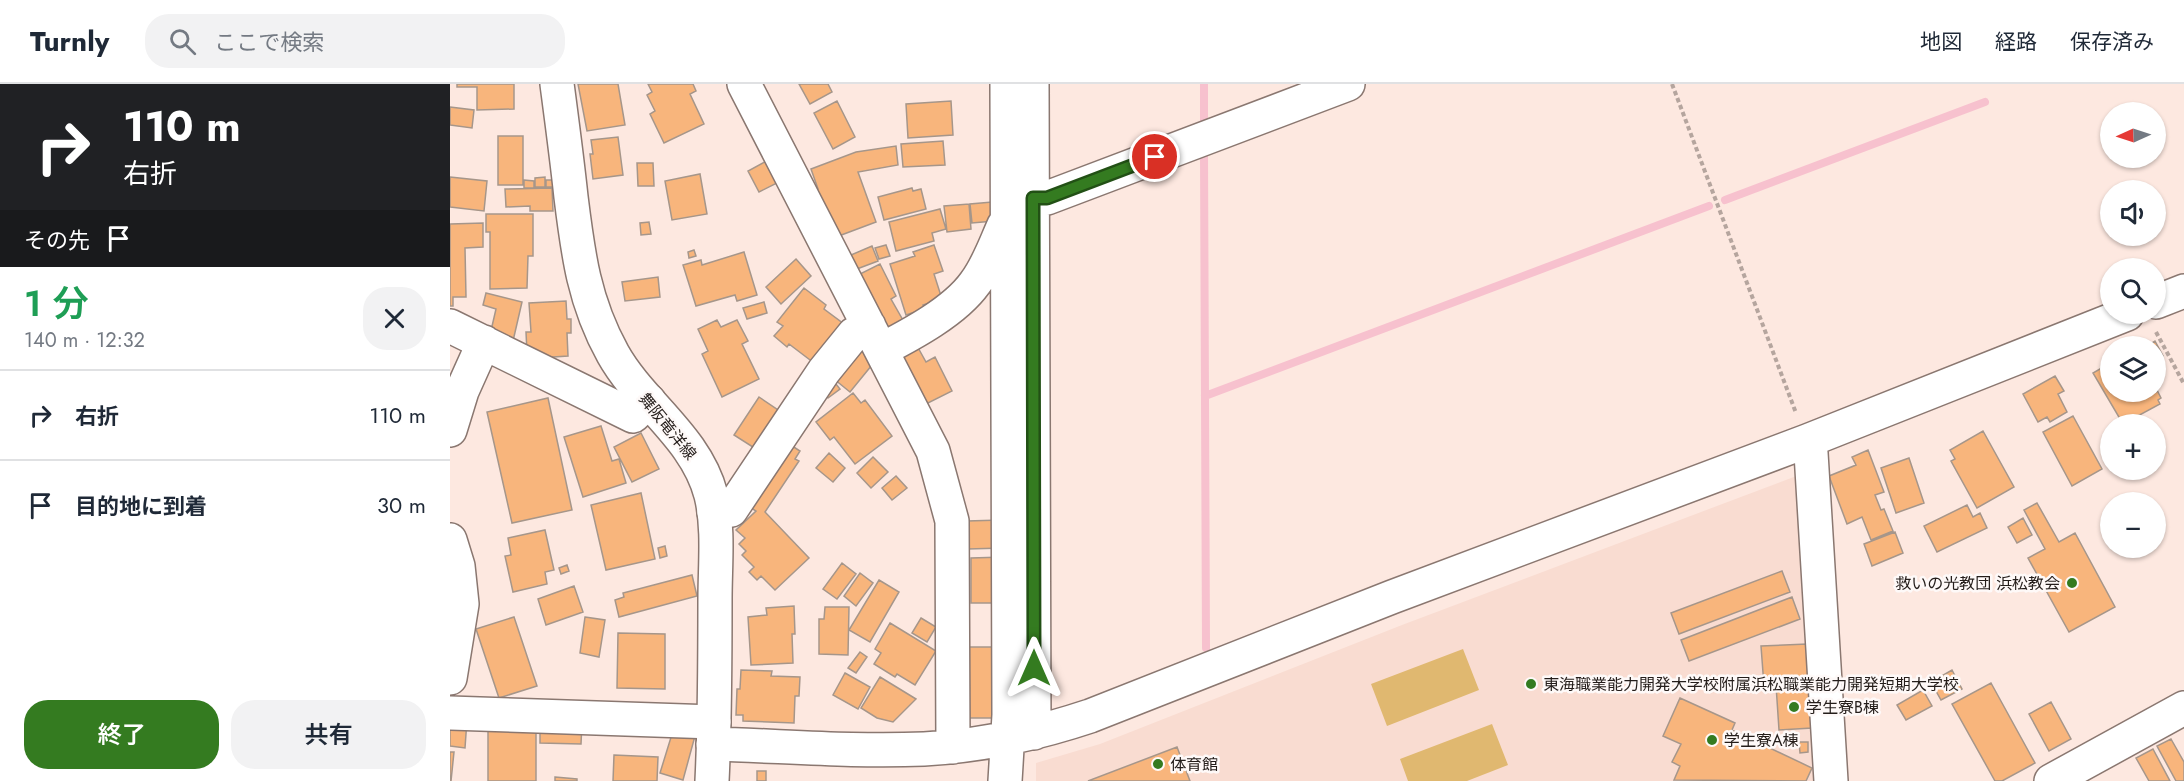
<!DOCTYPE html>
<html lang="ja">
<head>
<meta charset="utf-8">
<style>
  body { margin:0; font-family:Jost,"Noto Sans JP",sans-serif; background:#f2f2f3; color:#1f2937; height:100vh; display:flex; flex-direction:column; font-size:22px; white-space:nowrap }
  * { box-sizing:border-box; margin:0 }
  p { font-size:20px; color:#747a83 }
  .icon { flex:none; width:33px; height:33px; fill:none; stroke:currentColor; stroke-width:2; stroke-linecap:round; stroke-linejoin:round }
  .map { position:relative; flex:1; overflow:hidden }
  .details { display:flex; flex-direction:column; background:#fff; width:450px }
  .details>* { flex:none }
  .hud { background:#202124; color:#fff; overflow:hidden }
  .needle { width:39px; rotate:267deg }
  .fabs { position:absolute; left:1650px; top:18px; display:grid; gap:12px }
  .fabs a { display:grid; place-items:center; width:66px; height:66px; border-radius:50%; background:#fff; box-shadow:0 2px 4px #0004; font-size:30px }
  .pin { position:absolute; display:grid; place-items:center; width:51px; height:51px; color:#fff; margin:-26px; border:3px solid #fff; border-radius:50%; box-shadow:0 2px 6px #0007 }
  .me { position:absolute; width:66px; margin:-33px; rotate:0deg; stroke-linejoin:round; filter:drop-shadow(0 0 4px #0008) }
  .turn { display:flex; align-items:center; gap:21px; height:126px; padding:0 24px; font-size:27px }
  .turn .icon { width:78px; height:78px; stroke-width:2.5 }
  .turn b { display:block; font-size:42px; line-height:51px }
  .then { display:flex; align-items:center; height:57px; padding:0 24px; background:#0003; gap:12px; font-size:22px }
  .round { display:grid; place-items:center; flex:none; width:63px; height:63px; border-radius:24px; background:#f2f2f3 }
  .summary { display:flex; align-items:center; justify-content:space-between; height:102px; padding:0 24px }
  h1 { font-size:36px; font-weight:600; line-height:45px; color:#1e9e55 }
  .button { display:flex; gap:12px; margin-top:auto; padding:12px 24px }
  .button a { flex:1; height:69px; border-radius:24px; background:#347b20; color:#fff; font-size:24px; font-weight:600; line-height:69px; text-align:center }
  .button a+a { background:#f2f2f3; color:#1f2937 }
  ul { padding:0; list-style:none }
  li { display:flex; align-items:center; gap:18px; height:90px; padding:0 24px; border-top:2px solid #e0e1e3 }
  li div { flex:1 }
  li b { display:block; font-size:22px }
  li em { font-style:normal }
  header { display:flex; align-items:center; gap:36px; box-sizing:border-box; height:84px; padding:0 30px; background:#fff; border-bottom:2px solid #e0e1e3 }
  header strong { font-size:28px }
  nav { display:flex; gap:33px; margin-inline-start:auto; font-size:21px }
  .search { width:420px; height:54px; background:#f2f2f3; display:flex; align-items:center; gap:15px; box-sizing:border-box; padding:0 21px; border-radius:24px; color:#747a83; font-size:22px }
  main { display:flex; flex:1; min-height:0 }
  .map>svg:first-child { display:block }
</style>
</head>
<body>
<header>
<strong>Turnly</strong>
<div class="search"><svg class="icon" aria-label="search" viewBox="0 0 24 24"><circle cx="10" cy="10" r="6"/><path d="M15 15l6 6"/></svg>ここで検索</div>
<nav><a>地図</a><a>経路</a><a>保存済み</a></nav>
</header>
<main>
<section class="details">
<div class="hud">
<div class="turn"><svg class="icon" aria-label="right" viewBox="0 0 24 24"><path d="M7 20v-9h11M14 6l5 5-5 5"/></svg><div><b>110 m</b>右折</div></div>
<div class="then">その先<svg class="icon" aria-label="arrive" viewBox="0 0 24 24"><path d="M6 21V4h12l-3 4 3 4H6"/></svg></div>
</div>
<div class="summary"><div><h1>1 分</h1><p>140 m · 12:32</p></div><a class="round"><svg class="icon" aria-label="close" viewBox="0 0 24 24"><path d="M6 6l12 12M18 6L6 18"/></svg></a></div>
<ul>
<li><svg class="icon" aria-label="right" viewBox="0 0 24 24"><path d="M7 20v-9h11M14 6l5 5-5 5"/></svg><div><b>右折</b></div><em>110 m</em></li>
<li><svg class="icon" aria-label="arrive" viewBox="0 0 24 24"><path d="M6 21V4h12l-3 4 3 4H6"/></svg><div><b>目的地に到着</b></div><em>30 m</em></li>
</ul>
<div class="button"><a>終了</a><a>共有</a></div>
</section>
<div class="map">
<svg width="1734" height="697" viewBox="0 0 1734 697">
  <rect width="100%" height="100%" fill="#fde8e0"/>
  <path fill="#f9dcd1" d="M 1349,391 L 1367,697 L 586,697 L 586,679 L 650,660 L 952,541 Z"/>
  <path fill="#e0b870" d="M 1013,565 L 1029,606 L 937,642 L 921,600 Z
    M 1042,640 L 1058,681 L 1017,697 L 958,697 L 950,675 Z"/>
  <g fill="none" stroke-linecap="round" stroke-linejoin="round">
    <path stroke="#f7c1ce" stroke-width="8" d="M 754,0 L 754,41
      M 754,68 L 756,564
      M 1275,116 L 1535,18
      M 755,312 L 1259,122"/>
  </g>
  <path fill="#f8b57c" stroke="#a6968a" stroke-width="1.5" d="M 7,0 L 64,0 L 64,25 L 27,26 L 27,3 L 7,3 Z
    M 128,0 L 168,0 L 175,41 L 137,47 Z
    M 198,0 L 243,0 L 246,7 L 240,10 L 254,40 L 214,59 L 200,30 L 205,27 L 197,11 L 202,8 Z
    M 349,0 L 378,0 L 382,8 L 360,20 Z
    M 387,17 L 405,53 L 383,65 L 364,29 Z
    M 501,17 L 503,51 L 458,54 L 456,20 Z
    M 0,23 L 24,26 L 22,44 L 0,41 Z
    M 48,52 L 73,52 L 73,101 L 48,101 Z
    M 168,53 L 173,91 L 143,95 L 140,70 L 143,70 L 141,56 Z
    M 493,57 L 495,81 L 453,83 L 451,60 Z
    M 446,62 L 448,81 L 408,88 L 426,138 L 386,153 L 364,106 L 368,105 L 361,85 L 406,68 Z
    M 320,75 L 331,97 L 309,108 L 298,87 Z
    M 187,79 L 203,79 L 204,102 L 188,102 Z
    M 250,90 L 257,130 L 222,136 L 215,97 Z
    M 0,93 L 37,97 L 34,127 L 0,123 Z
    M 95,93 L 95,103 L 85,103 L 85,94 Z
    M 74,96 L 84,97 L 84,104 L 74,104 Z
    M 96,96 L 104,96 L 104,103 L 96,103 Z
    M 102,104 L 103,127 L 80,127 L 80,122 L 56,123 L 55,105 Z
    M 462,104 L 463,107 L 471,105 L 476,125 L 434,136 L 428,113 Z
    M 542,118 L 544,137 L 522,139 L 520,120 Z
    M 519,120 L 521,145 L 497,148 L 494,122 Z
    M 490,125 L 496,145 L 482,149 L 484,157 L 446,167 L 439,138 Z
    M 36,130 L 83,130 L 83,172 L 78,172 L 77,204 L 40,205 L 40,148 L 36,148 Z
    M 199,138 L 201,150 L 191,151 L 190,139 Z
    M 33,139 L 33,163 L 15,164 L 16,213 L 3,213 L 3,222 L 0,222 L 0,140 Z
    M 436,161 L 440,172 L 429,175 L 425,164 Z
    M 484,161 L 493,187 L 484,190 L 492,215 L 473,221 L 474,225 L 456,231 L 440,180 L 465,172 L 463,168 Z
    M 422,162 L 428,177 L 399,188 L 394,174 Z
    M 244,166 L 246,172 L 239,174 L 238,168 Z
    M 294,168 L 307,211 L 287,217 L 285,211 L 246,222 L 233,181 L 251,176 L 252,181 Z
    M 346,175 L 361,192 L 331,220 L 316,203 Z
    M 430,180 L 446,212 L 441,215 L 454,238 L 431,250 L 402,194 Z
    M 208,193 L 210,213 L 175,217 L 172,198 Z
    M 354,204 L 376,221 L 374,225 L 398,243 L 368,282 L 339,260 L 337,263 L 324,252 L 333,242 L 327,238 Z
    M 36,209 L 72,218 L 63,257 L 40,251 L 46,225 L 33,221 Z
    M 116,217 L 117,235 L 121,235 L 121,249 L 117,249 L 118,272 L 88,274 L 77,269 L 76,248 L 81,248 L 79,219 Z
    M 314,218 L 317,229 L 297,235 L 293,224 Z
    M 267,236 L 271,243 L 287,236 L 298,257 L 292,260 L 309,295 L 272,313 L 252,270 L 258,267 L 248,245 Z
    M 1705,257 L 1713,272 L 1706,276 L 1706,262 L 1697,262 Z
    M 406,259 L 426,276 L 400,308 L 379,291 Z
    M 466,260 L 476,278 L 485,273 L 502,307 L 470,323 L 444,272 Z
    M 1660,279 L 1660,308 L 1706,308 L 1706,304 L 1711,314 L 1708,316 L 1710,320 L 1673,340 L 1643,289 Z
    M 1605,292 L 1614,307 L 1608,310 L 1617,328 L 1600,338 L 1597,333 L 1588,338 L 1573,310 Z
    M 382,295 L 390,305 L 378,314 L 371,304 Z
    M 403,309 L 411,319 L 415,316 L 442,352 L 405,380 L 384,353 L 380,356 L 366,338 Z
    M 309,313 L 334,330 L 309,367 L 284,351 Z
    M 98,314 L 122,426 L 62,439 L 37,328 Z
    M 1623,332 L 1652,385 L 1622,402 L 1593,348 Z
    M 151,342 L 162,377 L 169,375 L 176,399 L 133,413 L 114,353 Z
    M 1533,347 L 1564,403 L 1527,424 L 1501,377 L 1505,375 L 1500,366 Z
    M 191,349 L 209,385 L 182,398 L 164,363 Z
    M 336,358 L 350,367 L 345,375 L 349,377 L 315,428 L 359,474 L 325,506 L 311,492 L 307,496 L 299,488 L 304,483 L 292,471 L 296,467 L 289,460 L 295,454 L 286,446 L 306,427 L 295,420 Z
    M 1418,366 L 1434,408 L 1425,411 L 1431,426 L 1434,425 L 1443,447 L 1421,456 L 1412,433 L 1397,440 L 1379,392 L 1406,381 L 1402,373 Z
    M 379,369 L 395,384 L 383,398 L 366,384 Z
    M 423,373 L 438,388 L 421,404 L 407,389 Z
    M 1459,374 L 1474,419 L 1446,429 L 1431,384 Z
    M 446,392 L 457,404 L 442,416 L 432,404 Z
    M 191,409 L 205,475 L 156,486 L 141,421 Z
    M 1587,419 L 1609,458 L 1625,449 L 1665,523 L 1619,548 L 1578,474 L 1595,465 L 1574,426 Z
    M 1517,421 L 1523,433 L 1530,429 L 1537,444 L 1487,468 L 1474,442 Z
    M 1573,434 L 1582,451 L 1567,459 L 1558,443 Z
    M 551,436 L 552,464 L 518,465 L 517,437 Z
    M 95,446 L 104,486 L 95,488 L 97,500 L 63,508 L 55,472 L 61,471 L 58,454 Z
    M 1445,448 L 1453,469 L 1422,482 L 1414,460 Z
    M 215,462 L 217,472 L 210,474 L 208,464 Z
    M 554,473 L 554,519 L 521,519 L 521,474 Z
    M 392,479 L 406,490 L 387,515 L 373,505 Z
    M 117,481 L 119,487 L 111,490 L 109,484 Z
    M 1332,487 L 1340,508 L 1229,550 L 1221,529 Z
    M 410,489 L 423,499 L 406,522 L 394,512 Z
    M 242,491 L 247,512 L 169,533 L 165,516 L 174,513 L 173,509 Z
    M 429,496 L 449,508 L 420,558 L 399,546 Z
    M 124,502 L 133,528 L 96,541 L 88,515 Z
    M 1342,513 L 1350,535 L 1239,577 L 1231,556 Z
    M 344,522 L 345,550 L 342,550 L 343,579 L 301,581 L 298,533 L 317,531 L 316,524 Z
    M 375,523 L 399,523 L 398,571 L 369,570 L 369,535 L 374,535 Z
    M 64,533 L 87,602 L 49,614 L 26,545 Z
    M 135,533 L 155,536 L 149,573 L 130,569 Z
    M 471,534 L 486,543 L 477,558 L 462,549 Z
    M 440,539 L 486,567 L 465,601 L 447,590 L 445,593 L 424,580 L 431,569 L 425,565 Z
    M 168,549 L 215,550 L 215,605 L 167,604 Z
    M 1357,560 L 1362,644 L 1329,646 L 1326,601 L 1314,602 L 1311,562 Z
    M 514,563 L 546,563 L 551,634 L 515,634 Z
    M 410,568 L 417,573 L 406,589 L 398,584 Z
    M 291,586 L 322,587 L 321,592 L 350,593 L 349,612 L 345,612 L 344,639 L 293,637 L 293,631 L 286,631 L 287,605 L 290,605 Z
    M 1502,586 L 1512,605 L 1491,616 L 1481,598 Z
    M 395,589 L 420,603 L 408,625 L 383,611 Z
    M 430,593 L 466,615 L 443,638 L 427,634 L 411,624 Z
    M 1541,599 L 1585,679 L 1552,697 L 1545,697 L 1502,620 Z
    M 1473,606 L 1482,622 L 1456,636 L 1447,621 Z
    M 1230,614 L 1285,639 L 1282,646 L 1362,684 L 1356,697 L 1224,696 L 1230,682 L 1222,678 L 1231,660 L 1213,652 Z
    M 1601,618 L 1621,655 L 1599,667 L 1579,630 Z
    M 0,634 L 17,636 L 15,664 L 0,662 Z
    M 90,638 L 132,639 L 131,660 L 90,659 Z
    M 38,644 L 86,645 L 86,697 L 38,697 Z
    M 222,650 L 245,652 L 233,696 L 210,689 Z
    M 1721,655 L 1734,678 L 1734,697 L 1726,697 L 1707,662 Z
    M 1349,658 L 1358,658 L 1358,668 L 1350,669 Z
    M 727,663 L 740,697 L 638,697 Z
    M 1703,665 L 1720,697 L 1699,697 L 1686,674 Z
    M 0,668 L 4,668 L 1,697 L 0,697 Z
    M 164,671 L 208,673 L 207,697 L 163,697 Z
    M 307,687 L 316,687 L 316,697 L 307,697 Z
    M 105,693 L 127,695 L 127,697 L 105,697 Z"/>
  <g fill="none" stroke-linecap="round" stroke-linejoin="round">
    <g stroke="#8a7770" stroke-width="36">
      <path id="minor" d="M 294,0 L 483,367 L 502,437 L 503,663
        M 582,0 L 584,649
        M 583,114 L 597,114 L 898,0
        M 1706,218 L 1734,207
        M 0,242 L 183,332 L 199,317
        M 431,266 C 462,250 505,227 525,199 C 538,182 545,161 554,141
        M 0,346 L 12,307 L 34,258
        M 1357,357 L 1361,369 L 1381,697
        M 264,428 L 281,426 L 374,287 L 404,250 L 419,242
        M 0,456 L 8,482 L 12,520 L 0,594
        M 0,629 L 264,638
        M 263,660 C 334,662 404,668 474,665 C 531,662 586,650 640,632 L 942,513 L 1357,357 L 1677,230
        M 555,697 L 559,631 L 557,0
        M 1601,697 L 1734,624"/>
    </g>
    <g stroke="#8a7770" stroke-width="36">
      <path id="major" d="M 107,0 C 112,38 117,75 121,113 C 128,170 134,218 163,270 C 191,320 246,353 261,411 C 269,444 265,481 265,515 C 265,576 265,636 262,697"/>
    </g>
    <path stroke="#b5a59e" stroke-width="4" stroke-dasharray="4.5 3" stroke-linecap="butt" d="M 1222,0 L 1346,329
      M 1706,248 L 1734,300"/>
    <use href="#minor" stroke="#fff" stroke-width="33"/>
    <use href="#major" stroke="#fff" stroke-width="33"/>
  </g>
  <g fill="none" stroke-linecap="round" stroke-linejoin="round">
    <g stroke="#225015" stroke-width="15">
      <path id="route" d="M 584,584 L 583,114 L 597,114 L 705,73"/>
    </g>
    <use href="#route" stroke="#347b20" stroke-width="10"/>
  </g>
  <g fill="#347b20" stroke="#fef9f8" stroke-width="2">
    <circle cx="1622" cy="499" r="6"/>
    <circle cx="1081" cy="600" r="6"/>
    <circle cx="1344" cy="623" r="6"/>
    <circle cx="1262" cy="656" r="6"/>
    <circle cx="708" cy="680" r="6"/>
  </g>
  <g text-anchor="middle" stroke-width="5" stroke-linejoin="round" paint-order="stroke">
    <g font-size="16" fill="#241d1a" stroke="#fef9f8">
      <text transform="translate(218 342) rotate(51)" y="6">舞阪竜洋線</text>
    </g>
    <g font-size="16" fill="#241d1a" stroke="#fef9f8" text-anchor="start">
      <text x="1610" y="505" text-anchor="end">救いの光教団 浜松教会</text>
      <text x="1093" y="606">東海職業能力開発大学校附属浜松職業能力開発短期大学校</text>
      <text x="1356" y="629">学生寮B棟</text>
      <text x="1274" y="662">学生寮A棟</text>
      <text x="720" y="686">体育館</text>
    </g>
  </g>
</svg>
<div class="fabs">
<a><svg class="needle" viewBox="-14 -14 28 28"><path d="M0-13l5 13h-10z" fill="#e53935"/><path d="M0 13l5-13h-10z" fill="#747a83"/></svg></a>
<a><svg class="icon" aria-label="sound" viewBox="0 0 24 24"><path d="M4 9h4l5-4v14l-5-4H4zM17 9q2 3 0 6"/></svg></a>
<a><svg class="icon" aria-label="search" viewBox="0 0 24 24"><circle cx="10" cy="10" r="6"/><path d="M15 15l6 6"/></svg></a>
<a><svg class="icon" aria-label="layers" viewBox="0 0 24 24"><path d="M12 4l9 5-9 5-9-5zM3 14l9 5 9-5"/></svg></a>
<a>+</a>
<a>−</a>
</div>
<div class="pin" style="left:705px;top:73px;background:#d93025"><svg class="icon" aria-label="arrive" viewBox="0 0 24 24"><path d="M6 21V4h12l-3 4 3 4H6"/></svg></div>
<svg class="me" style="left:584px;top:584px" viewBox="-20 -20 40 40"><path d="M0-17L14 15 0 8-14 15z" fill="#347b20" stroke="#fff" stroke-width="4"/></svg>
</div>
</main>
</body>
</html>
